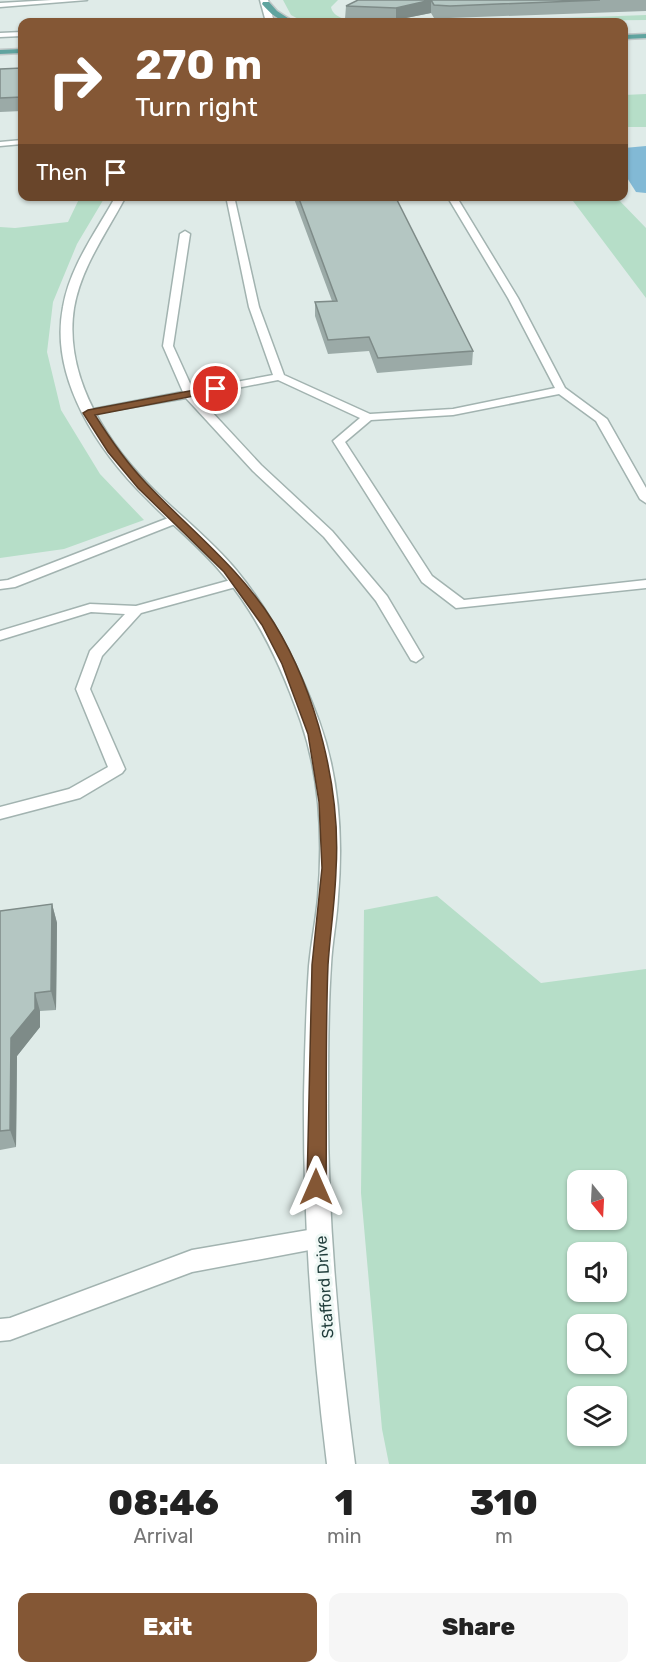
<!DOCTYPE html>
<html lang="en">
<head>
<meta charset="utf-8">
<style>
  body { margin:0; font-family:Rubik,sans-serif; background:#f6f6f6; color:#222; height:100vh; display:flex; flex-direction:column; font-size:22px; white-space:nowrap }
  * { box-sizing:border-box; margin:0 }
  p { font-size:20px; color:#767676 }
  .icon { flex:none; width:33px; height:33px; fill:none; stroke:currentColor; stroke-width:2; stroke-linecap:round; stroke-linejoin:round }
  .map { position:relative; height:1464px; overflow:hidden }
  .details { display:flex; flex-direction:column; background:#fff; flex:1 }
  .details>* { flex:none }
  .banner { position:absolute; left:18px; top:18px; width:610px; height:183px; border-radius:12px; box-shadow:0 2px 4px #0004; background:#845735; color:#fff; overflow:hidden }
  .needle { width:39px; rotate:162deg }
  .buttons { position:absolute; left:567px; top:1170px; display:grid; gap:12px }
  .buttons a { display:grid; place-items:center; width:60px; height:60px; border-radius:12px; background:#fff; box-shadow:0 2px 4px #0004; font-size:30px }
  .pin { position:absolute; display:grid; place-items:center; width:51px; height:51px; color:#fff; margin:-26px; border:3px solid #fff; border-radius:50%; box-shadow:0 2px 6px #0007 }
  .me { position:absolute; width:66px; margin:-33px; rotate:0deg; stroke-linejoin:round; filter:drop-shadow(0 0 4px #0008) }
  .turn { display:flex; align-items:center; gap:21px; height:126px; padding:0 18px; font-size:27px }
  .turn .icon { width:78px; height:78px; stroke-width:2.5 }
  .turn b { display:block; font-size:42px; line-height:51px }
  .then { display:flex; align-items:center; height:57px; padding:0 18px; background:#0003; gap:12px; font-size:22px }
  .eta { display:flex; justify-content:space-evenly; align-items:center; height:102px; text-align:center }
  .eta b { font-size:36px; font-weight:800; line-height:42px }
  .cta { display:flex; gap:12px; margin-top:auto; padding:12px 18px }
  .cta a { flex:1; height:69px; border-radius:12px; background:#845735; color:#fff; font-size:24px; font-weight:800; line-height:69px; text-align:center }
  .cta a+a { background:#f6f6f6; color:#222 }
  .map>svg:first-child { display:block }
</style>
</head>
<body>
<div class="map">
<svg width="646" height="1464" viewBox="0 0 646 1464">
  <rect width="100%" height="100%" fill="#dfebe8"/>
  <path fill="#b6dec8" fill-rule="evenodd" d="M 283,0 L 338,0 L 331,7 C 333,18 348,20 358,22 L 304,22 L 291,15 Z
    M 646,15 L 646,20 L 457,22 Z
    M 646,94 L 646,127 L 624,127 L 624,95 Z
    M 80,197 L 105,197 L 77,244 L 53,302 L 47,352 L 61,410 L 100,474 L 144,520 L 64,549 L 0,558 L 0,227 L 15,228 L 68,222 Z
    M 570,197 L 616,197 L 646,228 L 646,298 Z
    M 437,896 L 541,983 L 646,969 L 646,1464 L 389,1464 L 382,1429 L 361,1193 L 364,910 ZM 616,1180 L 616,1220 L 578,1220 L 578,1180 ZM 578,1252 L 616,1252 L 616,1292 L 578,1292 ZM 616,1324 L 616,1364 L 578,1364 L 578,1324 ZM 616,1396 L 616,1436 L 578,1436 L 578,1396 Z"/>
  <path fill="#82b9d5" d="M 646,146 L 646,193 L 636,192 L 624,173 L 624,148 Z"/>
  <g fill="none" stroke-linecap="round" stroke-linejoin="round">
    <g stroke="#a2b3b0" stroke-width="3">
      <path id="service" d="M 52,0 L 87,0 L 0,7 L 0,3 Z
        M 22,32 L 22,36 L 0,37 L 0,33 Z
        M 22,140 L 22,144 L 0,146 L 0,142 Z
        M 226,196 L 234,196 L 259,307 L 284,375 L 370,414 L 453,409 L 555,388 L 508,298 L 447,196 L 456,196 L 518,298 L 565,388 L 607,419 L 646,488 L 646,503 L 640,499 L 596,421 L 559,394 L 453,415 L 371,420 L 345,442 L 432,576 L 464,600 L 646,580 L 646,588 L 456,608 L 422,582 L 333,441 L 360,418 L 278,380 L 197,396 L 261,465 L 332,531 L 387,596 L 423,657 L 416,662 L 411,660 L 376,601 L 324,537 L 253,471 L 186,398 L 85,415 L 83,413 L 89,410 L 183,392 L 163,346 L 180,234 L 185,231 L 190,234 L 173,346 L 193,390 L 273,375 L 249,307 Z
        M 176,515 L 182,519 L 180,522 L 15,587 L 0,589 L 0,581 L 8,580 Z
        M 238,578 L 245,582 L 243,585 L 141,613 L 102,656 L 90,689 L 125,769 L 122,773 L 80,798 L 0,819 L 0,807 L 69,789 L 108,767 L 76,689 L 90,651 L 125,614 L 91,612 L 0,640 L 0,631 L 90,604 L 136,606 Z
        M 320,1228 L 327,1231 L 331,1238 L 327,1245 L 320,1248 L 192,1272 L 10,1340 L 0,1341 L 0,1319 L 10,1318 L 192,1250 Z"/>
    </g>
    <g stroke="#a2b3b0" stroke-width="3">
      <path id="tertiary" d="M 260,0 L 268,0 L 274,22 L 266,22 Z
        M 116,196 L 126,196 C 107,232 81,267 74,308 C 63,379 110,448 159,495 C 185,520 214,543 237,571 C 273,615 299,667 319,721 C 339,776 343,839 338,897 C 337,920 332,942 331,965 C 328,1008 328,1052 328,1095 C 327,1219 339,1342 355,1464 L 327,1464 C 312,1342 303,1219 304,1095 C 305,1052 306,1009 309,966 C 311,943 316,920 318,898 C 323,840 320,777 301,722 C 283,670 260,619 225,577 C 202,548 173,526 148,500 C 99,452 49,379 63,307 C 70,266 96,232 116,196 Z"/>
    </g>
    <g stroke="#c0c8c8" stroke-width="3">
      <path id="primary" d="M 263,2 L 269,2 L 277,11 L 294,22 C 280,23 271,14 262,4 Z
        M 646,34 L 646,38 L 624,39 L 624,35 Z
        M 22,49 L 22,53 L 0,54 L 0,50 Z"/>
    </g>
    <use href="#service" fill="#fff" fill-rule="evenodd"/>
    <use href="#tertiary" fill="#fff" fill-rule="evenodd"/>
    <use href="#primary" fill="#60a49f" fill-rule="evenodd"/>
  </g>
  <path fill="#9baaa7" d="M 358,0 L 646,0 L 646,11 L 449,18 L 434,18 L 431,13 L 396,20 L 345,19 L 346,6 Z
    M 22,68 L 22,111 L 0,112 L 0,69 Z
    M 293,196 L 395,196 L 473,351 L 472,365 L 377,373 L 369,351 L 328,354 L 315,316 L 315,302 L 332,301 Z
    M 52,904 L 57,923 L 56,1010 L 40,1011 L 40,1027 L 17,1056 L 16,1147 L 0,1150 L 0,911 Z"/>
  <path fill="#7e8b88" d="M 431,0 L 431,13 L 396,20 L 396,8 Z
    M 52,904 L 57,923 L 56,1010 L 51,991 Z
    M 35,993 L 40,1011 L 40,1027 L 17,1056 L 16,1147 L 10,1130 L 11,1038 Z"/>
  <path fill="#b4c6c2" stroke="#7e8b88" stroke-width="1.5" d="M 358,0 L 600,0 L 450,6 L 434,5 L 431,0 L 396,8 L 346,6 Z
    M 22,68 L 22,97 L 0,98 L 0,69 Z
    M 298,196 L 395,196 L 473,351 L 378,358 L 369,337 L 328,340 L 315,302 L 337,301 Z
    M 52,904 L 51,991 L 35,993 L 35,1009 L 11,1038 L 10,1130 L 0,1131 L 0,911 Z"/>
  <path fill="#845735" stroke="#563922" stroke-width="1.5" d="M 216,386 L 220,387 L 220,391 L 95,415 C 110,439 126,462 146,483 C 190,530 240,568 274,623 C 317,693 341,789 336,870 C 335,902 330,934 328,965 C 325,1039 327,1113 326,1187 L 323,1193 L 316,1196 L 310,1193 L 307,1187 L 312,965 L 322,868 L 319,802 L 308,734 L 282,664 L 262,625 L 224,572 L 138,488 L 108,452 L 83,413 L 88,410 Z"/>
  <g text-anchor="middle" stroke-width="6" stroke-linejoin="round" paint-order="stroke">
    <g font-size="16" fill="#1f3c3a" stroke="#eff8f5">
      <text transform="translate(324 1287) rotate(-94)" y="6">Stafford Drive</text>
    </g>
  </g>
</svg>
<div class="buttons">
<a><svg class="needle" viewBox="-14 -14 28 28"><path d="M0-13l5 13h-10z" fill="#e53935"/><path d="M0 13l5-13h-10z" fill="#767676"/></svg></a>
<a><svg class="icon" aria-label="sound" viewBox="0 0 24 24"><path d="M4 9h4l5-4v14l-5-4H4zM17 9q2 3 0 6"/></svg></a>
<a><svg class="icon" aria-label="search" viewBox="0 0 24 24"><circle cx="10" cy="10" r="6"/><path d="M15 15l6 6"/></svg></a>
<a><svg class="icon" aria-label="layers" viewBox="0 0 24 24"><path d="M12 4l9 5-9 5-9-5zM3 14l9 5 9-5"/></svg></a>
</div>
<div class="pin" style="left:216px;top:389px;background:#d93025"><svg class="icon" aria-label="arrive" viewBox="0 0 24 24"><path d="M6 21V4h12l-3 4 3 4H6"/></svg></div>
<svg class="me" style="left:316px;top:1187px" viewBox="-20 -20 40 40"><path d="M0-17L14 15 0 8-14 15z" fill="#845735" stroke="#fff" stroke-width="4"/></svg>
<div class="banner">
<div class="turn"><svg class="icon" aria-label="right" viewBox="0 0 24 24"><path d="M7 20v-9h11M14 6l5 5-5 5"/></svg><div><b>270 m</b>Turn right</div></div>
<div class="then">Then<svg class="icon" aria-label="arrive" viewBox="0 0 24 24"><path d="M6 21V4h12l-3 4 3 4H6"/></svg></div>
</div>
</div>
<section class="details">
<div class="eta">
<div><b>08:46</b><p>Arrival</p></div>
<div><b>1</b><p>min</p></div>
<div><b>310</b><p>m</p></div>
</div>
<div class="cta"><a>Exit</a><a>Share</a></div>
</section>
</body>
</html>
